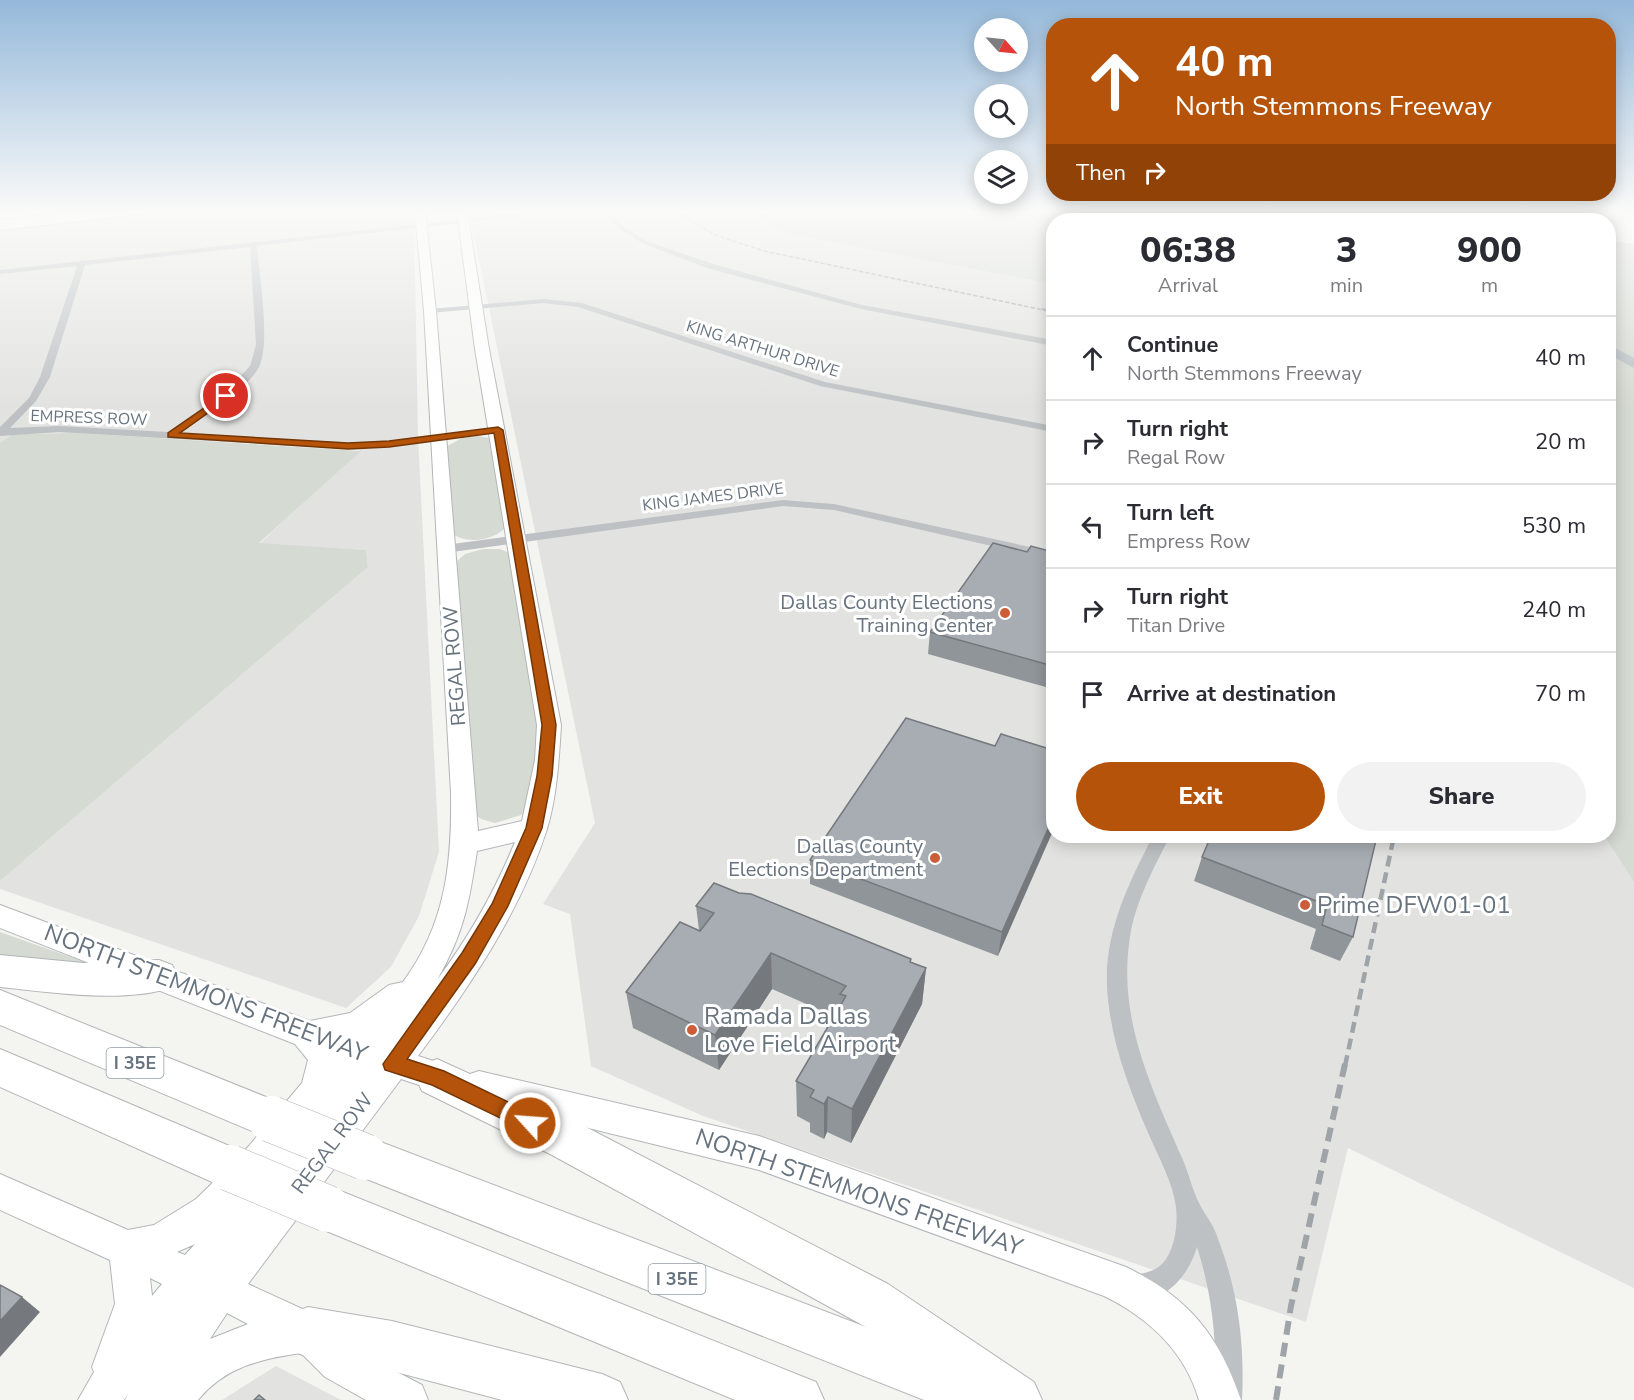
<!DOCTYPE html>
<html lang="en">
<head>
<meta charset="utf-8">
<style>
  body { margin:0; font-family:"Nunito Sans",sans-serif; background:#f2f2f3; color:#2b2b33; height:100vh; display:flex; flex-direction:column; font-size:22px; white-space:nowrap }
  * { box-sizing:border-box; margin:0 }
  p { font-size:20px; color:#7c7c81 }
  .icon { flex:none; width:33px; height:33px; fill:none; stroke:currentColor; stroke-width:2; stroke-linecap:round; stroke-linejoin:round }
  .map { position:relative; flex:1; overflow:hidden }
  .side { position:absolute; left:1046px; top:213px; width:570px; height:630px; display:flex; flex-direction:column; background:#fff; border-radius:24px; box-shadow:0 3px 15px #0003 }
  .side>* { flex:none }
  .guide { position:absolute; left:1046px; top:18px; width:570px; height:183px; border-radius:24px; box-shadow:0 3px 15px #0003; background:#b45309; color:#fff; overflow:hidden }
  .needle { width:39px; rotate:117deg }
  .controls { position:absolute; left:974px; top:18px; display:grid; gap:12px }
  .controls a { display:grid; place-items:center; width:54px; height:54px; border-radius:50%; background:#fff; box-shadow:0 3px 15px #0003; font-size:30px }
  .pin { position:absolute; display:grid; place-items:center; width:51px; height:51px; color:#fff; margin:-26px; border:3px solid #fff; border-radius:50%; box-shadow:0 2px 6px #0007 }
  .me { position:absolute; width:66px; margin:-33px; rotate:296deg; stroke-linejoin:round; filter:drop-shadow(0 0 4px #0008) }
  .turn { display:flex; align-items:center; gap:21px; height:126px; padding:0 30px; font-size:27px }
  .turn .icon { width:78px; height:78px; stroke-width:2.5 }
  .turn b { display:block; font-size:42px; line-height:51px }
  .then { display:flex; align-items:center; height:57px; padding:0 30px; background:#0003; gap:12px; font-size:22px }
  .eta { display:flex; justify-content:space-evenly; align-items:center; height:102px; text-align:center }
  .eta b { font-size:36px; font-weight:800; line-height:42px }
  .primary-button { display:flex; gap:12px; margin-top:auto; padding:12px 30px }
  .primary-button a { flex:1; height:69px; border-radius:36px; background:#b45309; color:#fff; font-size:24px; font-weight:800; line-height:69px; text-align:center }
  .primary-button a+a { background:#f2f2f3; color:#2b2b33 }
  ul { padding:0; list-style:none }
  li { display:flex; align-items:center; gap:18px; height:84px; padding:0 30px; border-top:2px solid #e1e1e2 }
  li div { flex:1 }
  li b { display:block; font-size:22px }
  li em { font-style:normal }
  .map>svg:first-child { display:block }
</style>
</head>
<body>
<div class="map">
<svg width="1634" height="1400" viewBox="0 0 1634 1400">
  <rect width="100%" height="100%" fill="#f4f4f1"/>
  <path fill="#e2e3e1" d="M 183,211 L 414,211 L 418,437 L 439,852 L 419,916 L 391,967 L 346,1008 L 0,889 L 0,881 L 368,567 L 366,550 L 259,544 L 360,450 L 77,433 L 13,434 L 0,443 L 0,229 Z
    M 469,211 L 741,211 L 794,235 L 1053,284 L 1053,836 L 1604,836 L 1634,882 L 1634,1288 L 1348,1148 L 1306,1322 L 703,1116 L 591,1066 L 570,914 L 543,904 L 595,823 Z
    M 276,1366 L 341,1400 L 222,1400 Z"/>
  <path fill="#d5dad2" d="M 741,211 L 1326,211 L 1362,220 L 1053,220 L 1053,284 L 794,235 Z
    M 1608,241 L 1634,244 L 1634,882 L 1604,836 L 1608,836 Z
    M 77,433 L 361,451 L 259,543 L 366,550 L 368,567 L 0,881 L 0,443 L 13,434 Z
    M 477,436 L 490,438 L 508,525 C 496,540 469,545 453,534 L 446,447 L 462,438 Z
    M 483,549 L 500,549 L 512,554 L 538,706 L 535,769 L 526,809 L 521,815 L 495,823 L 481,819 L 476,815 L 455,563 L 465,554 Z
    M 0,932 L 96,966 L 0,964 Z"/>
  <path fill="#b9c1c6" d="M 1344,211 L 1387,211 L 1459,220 L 1410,220 Z"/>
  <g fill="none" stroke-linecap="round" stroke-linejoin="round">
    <path fill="#b9c1c6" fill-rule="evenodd" d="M 1321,211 L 1340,211 L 1367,220 L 1352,220 Z
      M 1608,344 L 1634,358 L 1634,368 L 1608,354 Z"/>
    <g stroke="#b2b6ba" stroke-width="2">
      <path id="secondary" d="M 130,211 L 168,211 L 0,230 L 0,224 Z
        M 415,211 L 425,211 L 436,311 L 478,831 L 522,821 L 535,760 L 537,725 L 475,349 L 457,211 L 467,211 L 489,349 L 561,725 C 559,759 557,796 547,829 C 521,911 469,988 418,1056 L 458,1069 L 462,1079 L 458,1089 L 446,1094 L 401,1079 L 248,1284 L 322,1318 L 353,1349 L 422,1385 L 428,1400 L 366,1400 L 325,1377 L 301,1353 C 260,1359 225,1367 198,1400 L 125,1400 L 128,1394 L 124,1400 L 78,1400 L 94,1372 L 92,1367 L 115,1304 L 110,1260 L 0,1210 L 0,1174 L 128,1230 L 154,1225 L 196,1199 L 242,1154 L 302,1083 L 308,1060 L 295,1044 L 0,928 L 0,905 L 310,1021 L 350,1013 L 389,985 L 403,982 C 446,924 452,863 451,793 L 424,311 ZM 515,842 C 495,891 469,937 437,980 C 464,933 469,903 477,851 ZM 195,1244 L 185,1255 L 177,1252 ZM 150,1278 L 162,1284 L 152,1296 ZM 227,1313 L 248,1324 L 210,1339 Z
        M 479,1071 L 759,1136 L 1126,1267 C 1188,1297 1219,1335 1241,1400 L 1199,1400 C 1185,1352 1149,1318 1104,1296 L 759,1170 L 479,1101 L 467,1097 L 463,1086 L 467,1075 Z"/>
    </g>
    <g stroke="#b3b5b8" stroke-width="2">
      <path id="motorway" d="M 80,211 L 122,211 L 116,215 L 0,228 L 0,220 Z
        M 0,955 L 83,963 L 159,960 L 172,965 L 178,976 L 172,987 C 125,1004 50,992 0,987 Z
        M 0,990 L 286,1105 L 292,1119 L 286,1133 L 271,1139 L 0,1025 Z
        M 0,1049 L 246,1153 L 252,1168 L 246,1183 L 230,1190 L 0,1087 Z
        M 437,1059 L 582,1125 L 888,1284 L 1034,1382 L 1042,1400 L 924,1400 L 349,1172 L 343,1157 L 349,1142 L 365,1136 L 866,1327 L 552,1155 L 422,1091 L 416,1078 L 422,1065 Z
        M 328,1186 L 816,1382 L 824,1400 L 735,1400 L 312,1225 L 305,1209 L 312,1193 Z
        M 308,1307 L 392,1321 L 602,1374 L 620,1382 L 628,1400 L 502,1400 L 392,1371 L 308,1357 L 290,1350 L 283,1332 L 290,1314 Z"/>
    </g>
    <path fill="#bec1c4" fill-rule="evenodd" d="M 540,211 L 564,211 L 257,246 C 259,275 271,342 259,367 C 247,390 202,417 180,433 L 348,443 L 389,441 L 498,427 L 503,430 L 502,432 L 389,447 L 348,449 L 59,432 L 0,436 L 0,427 L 29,398 L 40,377 L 77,266 L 0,274 L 0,270 ZM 250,247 L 256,345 L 250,366 L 228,390 L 168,432 L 59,426 L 10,428 L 36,401 L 50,377 L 85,265 Z
      M 600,211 L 607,211 L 624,227 L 646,241 L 713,264 L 862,305 L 1053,340 L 1053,346 L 861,309 L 707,268 L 642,243 L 620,229 Z
      M 544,299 L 582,303 L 825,382 L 1053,426 L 1053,432 L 820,386 L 578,307 L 544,303 L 430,313 L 426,311 L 430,309 Z
      M 783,500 L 834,504 L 1053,552 L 1053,560 L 834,510 L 783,506 L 445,553 L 439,549 L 445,545 Z
      M 1153,836 L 1170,836 C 1154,868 1135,902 1130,937 C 1117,1018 1152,1089 1183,1160 C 1189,1174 1192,1189 1199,1203 C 1205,1215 1214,1225 1218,1239 C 1238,1290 1245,1345 1242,1400 L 1214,1400 C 1218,1348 1213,1297 1197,1247 C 1188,1278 1160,1310 1125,1296 L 1121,1287 L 1125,1278 C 1138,1273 1152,1274 1162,1264 C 1175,1251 1178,1224 1176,1207 C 1173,1183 1159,1158 1149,1135 C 1130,1091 1113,1047 1108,1000 C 1101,939 1126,888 1153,836 Z"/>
    <use href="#secondary" fill="#fff" fill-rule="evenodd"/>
    <use href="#motorway" fill="#fff" fill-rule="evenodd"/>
    <path stroke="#9fa4a9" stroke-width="1.5" stroke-dasharray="4.5 2" stroke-linecap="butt" d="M 675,211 L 715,235 L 764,251 L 1048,311"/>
    <path stroke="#9fa4a9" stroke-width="2" stroke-dasharray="5 3" stroke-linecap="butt" d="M 1042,309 L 1053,312"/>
    <path stroke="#9fa4a9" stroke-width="4.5" stroke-dasharray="11 6" stroke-linecap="butt" d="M 1345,1066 L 1394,836"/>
    <path stroke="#9fa4a9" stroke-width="6" stroke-dasharray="14 8" stroke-linecap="butt" d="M 1276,1400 L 1291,1306 L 1345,1064"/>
    <g stroke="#b3b5b8" stroke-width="47" stroke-linecap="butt">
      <path id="motorway-bridge" d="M 271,1119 L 365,1157
        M 230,1168 L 328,1209"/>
    </g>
    <use href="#motorway-bridge" stroke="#fff" stroke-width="46"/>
  </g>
  <path fill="#909599" d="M 1027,552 L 1053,552 L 1053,689 L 928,654 L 930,632 Z
    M 995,746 L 1053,750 L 998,956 L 810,884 L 810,860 Z
    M 1377,836 L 1353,937 L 1340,961 L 1310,949 L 1316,929 L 1194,881 L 1202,857 Z
    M 696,906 L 911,962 L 926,968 L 922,1004 L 851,1143 L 827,1132 L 824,1139 L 810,1132 L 810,1123 L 797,1116 L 796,1081 L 834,1016 L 772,989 L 719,1070 L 633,1028 L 626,992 L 699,930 Z"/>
  <path fill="#75797d" d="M 1053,818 L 1053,831 L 998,956 L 1002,932 Z
    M 771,953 L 772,989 L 719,1070 L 715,1035 Z
    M 926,968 L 922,1004 L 851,1143 L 852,1109 Z
    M 828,1097 L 827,1132 L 824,1139 L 824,1104 Z
    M 22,1297 L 40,1312 L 0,1357 L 0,1321 Z"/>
  <path fill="#a7adb2" stroke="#75797d" stroke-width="1.5" d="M 993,543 L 1027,552 L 1031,546 L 1053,552 L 1053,666 L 930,632 Z
    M 906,718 L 995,746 L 1001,734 L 1053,750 L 1053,818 L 1002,932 L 810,860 Z
    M 1211,836 L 1377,836 L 1353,937 L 1322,925 L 1327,905 L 1202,857 Z
    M 714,883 L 739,893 L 751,894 L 911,959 L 910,962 L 926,968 L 852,1109 L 828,1097 L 824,1104 L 810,1097 L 814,1090 L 796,1081 L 846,996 L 840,994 L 846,986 L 771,953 L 715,1035 L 626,992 L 680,922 L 700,931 L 714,913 L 696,906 Z
    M 0,1285 L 22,1297 L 0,1321 Z
    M 259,1395 L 265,1400 L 254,1400 Z"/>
  <linearGradient id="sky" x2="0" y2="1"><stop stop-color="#95b9da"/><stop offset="0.52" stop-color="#fafaf9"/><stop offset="1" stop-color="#fafaf9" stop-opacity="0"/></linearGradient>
  <rect width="1634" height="407" fill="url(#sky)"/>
  <path fill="#b45309" stroke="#753606" stroke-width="1.5" d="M 226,393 L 231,396 L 229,398 L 180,433 L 348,443 L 389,441 L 498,427 L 503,430 L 556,725 L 552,776 L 542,828 L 508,906 L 475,964 L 407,1059 L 444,1071 L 537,1116 L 540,1123 L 537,1129 L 530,1132 L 523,1129 L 432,1085 L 385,1070 L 383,1064 L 462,953 L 492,904 L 526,828 L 537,776 L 542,725 L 494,433 L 389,447 L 348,449 L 168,437 L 168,433 Z"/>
  <g fill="#cd5d38" stroke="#fff" stroke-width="2">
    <circle cx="1005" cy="613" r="6"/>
    <circle cx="935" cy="858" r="6"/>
    <circle cx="1305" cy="905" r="6"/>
    <circle cx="692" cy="1030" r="6"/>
  </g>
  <g text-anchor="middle" stroke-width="6" stroke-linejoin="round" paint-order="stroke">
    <g font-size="16" fill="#67737e" stroke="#fff">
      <text transform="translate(763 348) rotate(17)" y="6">KING ARTHUR DRIVE</text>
      <text transform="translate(89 417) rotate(2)" y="6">EMPRESS ROW</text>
      <text transform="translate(713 496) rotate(-7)" y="6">KING JAMES DRIVE</text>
    </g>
    <g fill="#fff" stroke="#959da5" stroke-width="1.5">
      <rect x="106.5" y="1048" width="57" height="30" rx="4.5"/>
      <rect x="648.5" y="1264" width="57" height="30" rx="4.5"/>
    </g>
    <g font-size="18" font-weight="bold" fill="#67737e">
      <text x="135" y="1069">I 35E</text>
      <text x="677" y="1285">I 35E</text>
    </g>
    <g font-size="20" fill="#67737e" stroke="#fff" text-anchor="end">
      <text x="993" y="609">Dallas County Elections<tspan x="993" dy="23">Training Center</tspan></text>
      <text x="923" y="853">Dallas County<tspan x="923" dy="23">Elections Department</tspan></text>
    </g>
    <g font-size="20" fill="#67737e" stroke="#fff">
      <text transform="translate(454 666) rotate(-94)" y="7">REGAL ROW</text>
      <text transform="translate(332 1143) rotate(-53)" y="7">REGAL ROW</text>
    </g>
    <g font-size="24" fill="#67737e" stroke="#fff" text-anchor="start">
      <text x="1317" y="913">Prime DFW01-01</text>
      <text x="704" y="1024">Ramada Dallas<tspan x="704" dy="28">Love Field Airport</tspan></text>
    </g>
    <g font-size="24" fill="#67737e" stroke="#fff">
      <text transform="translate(206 993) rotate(21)" y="8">NORTH STEMMONS FREEWAY</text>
      <text transform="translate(859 1192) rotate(19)" y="8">NORTH STEMMONS FREEWAY</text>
    </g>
  </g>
</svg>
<div class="controls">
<a><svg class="needle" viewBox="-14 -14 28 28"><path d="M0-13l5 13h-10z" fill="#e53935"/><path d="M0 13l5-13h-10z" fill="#7c7c81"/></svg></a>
<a><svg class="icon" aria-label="search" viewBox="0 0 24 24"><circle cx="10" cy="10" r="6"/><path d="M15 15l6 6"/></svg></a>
<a><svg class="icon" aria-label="layers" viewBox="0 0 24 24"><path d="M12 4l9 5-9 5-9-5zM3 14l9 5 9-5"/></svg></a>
</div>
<div class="pin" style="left:226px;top:396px;background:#d93025"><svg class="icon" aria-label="arrive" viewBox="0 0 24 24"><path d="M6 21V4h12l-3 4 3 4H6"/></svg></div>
<svg class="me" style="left:530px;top:1123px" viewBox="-20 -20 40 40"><circle r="17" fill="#b45309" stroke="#fff" stroke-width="3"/><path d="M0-11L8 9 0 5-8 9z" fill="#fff"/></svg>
<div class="guide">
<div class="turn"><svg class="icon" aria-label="ahead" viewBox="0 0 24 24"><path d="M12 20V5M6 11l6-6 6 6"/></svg><div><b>40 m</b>North Stemmons Freeway</div></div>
<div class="then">Then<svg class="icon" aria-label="right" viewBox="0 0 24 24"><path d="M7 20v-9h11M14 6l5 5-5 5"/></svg></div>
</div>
<section class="side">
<div class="eta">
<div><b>06:38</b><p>Arrival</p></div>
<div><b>3</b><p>min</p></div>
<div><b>900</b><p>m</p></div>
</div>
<ul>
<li><svg class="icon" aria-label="ahead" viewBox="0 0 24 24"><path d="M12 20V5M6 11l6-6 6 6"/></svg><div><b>Continue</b><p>North Stemmons Freeway</p></div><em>40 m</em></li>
<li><svg class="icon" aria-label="right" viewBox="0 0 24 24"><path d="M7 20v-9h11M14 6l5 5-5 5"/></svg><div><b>Turn right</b><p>Regal Row</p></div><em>20 m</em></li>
<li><svg class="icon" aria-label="left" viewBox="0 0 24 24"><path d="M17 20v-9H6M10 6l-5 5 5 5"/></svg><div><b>Turn left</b><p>Empress Row</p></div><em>530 m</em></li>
<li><svg class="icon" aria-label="right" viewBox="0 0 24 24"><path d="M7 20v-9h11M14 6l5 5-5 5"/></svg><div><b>Turn right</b><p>Titan Drive</p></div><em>240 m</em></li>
<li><svg class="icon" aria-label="arrive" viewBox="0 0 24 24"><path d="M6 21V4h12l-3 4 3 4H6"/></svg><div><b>Arrive at destination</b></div><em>70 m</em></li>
</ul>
<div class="primary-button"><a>Exit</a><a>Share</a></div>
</section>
</div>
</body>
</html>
